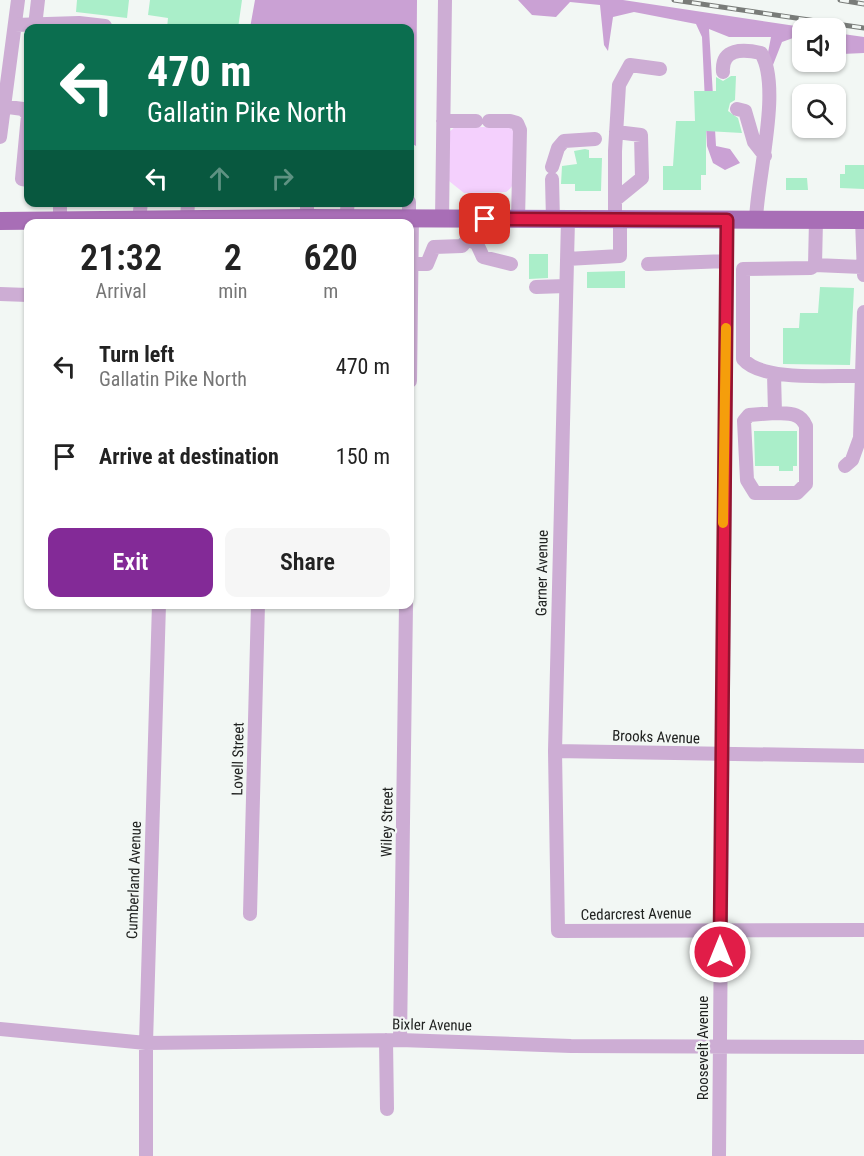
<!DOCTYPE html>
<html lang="en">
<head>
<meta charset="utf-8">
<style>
  body { margin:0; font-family:"Roboto Condensed",sans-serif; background:#f6f6f6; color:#222; height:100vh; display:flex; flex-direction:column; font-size:22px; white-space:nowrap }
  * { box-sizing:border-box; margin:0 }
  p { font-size:20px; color:#767676 }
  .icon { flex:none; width:33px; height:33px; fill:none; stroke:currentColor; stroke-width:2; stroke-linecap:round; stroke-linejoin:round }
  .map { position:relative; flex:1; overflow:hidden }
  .drawer { position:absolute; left:24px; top:219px; width:390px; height:390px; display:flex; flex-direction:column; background:#fff; border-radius:12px; box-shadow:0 2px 4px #0004 }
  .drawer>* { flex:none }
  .banner { position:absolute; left:24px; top:24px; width:390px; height:183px; border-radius:12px; box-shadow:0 2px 4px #0004; background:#0b6e4f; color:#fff; overflow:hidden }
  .buttons { position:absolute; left:792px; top:18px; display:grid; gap:12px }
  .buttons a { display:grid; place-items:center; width:54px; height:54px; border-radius:12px; background:#fff; box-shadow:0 2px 4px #0004; font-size:30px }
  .pin { position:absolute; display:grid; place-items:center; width:51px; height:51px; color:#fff; margin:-26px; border-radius:12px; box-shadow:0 3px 9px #0006 }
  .me { position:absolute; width:66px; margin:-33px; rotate:0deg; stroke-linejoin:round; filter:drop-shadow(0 0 4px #0008) }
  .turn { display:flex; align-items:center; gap:21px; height:126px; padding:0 24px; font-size:27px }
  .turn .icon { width:78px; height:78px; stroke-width:2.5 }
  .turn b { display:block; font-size:42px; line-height:51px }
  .lanes { display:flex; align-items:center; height:57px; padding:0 24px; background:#0003; justify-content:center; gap:30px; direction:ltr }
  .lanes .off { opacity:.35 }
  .eta { display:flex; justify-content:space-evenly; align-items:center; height:102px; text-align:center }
  .eta b { font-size:36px; font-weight:600; line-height:42px }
  .primary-button { display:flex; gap:12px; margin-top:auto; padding:12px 24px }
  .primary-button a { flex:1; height:69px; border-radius:12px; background:#832a97; color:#fff; font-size:24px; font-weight:600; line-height:69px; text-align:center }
  .primary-button a+a { background:#f6f6f6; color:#222 }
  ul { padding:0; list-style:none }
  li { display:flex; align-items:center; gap:18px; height:90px; padding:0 24px }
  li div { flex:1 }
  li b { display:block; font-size:22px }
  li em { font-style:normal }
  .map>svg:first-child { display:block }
</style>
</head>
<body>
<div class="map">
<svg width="864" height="1156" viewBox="0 0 864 1156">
  <rect width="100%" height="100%" fill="#f2f7f4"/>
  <path fill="#f4d0fd" d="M 456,126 L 511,128 L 514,132 C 515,149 522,183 506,192 L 464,193 L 449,181 L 449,132 Z"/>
  <path fill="#caa1d4" d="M 255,0 L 417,0 L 416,146 L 411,143 L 410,28 L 250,28 Z
    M 518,0 L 623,0 L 809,28 L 802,28 L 802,43 L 793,38 L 782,42 L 771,70 L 765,68 L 771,37 L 729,37 L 709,29 L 716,146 L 730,149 L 740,163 L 725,170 L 713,163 L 707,146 L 702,37 L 696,24 L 634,12 L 613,17 L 608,51 L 604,45 L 600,5 L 570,2 L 556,17 L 532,15 Z
    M 836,33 L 864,37 L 864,53 L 842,54 L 836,51 Z"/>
  <path fill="#aaeec9" d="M 77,0 L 129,0 L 127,18 L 76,12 Z
    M 150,0 L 242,0 L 238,28 L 167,28 L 168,18 L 148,15 Z
    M 731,76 L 736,76 L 735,100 L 730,103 L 728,111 L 738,118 L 742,133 L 706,131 L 706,175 L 701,175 L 701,190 L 663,190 L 663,166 L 673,166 L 676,121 L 695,121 L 694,91 L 716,91 L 716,77 L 723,81 Z
    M 585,149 L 589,150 L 589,158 L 602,158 L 601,191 L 575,191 L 575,184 L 561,184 L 562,166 L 577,164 L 574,151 Z
    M 845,165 L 864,165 L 864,189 L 840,188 L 840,174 L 845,174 Z
    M 786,178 L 807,178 L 808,190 L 786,190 Z
    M 529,254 L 548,254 L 548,278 L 529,279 Z
    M 625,271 L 625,288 L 587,288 L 587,272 Z
    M 820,287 L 854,288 L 850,365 L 783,364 L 783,328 L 799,328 L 800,313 L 818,313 Z
    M 754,431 L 797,431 L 797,466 L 793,466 L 793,471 L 779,471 L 779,466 L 755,466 Z"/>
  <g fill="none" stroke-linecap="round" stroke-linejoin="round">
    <path stroke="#cdadd4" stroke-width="14" d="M 15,25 L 79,23 L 105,26
      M 35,26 L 38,0
      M 723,72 C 721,48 743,49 761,53 C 782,87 757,178 756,220
      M 0,106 L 23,109 L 28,115 L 22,179 L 28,180
      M 737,109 L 745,111 L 754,142 L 765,156
      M 443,121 L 476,121
      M 489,121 L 510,121 L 517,123 L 520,130 L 518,220
      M 0,137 L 18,0
      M 552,167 L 558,148 L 564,141 L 595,139
      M 552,179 L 553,220
      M 615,200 L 642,178 L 641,135 L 616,132
      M 60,202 L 60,224
      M 307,202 L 307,224
      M 409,202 L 409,218
      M 346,218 L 348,202
      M 442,219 L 445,0
      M 139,220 L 141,202
      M 187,220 L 188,202
      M 568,220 L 555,751 L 558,931 L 864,930
      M 615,220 L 615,151 L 619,85 L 630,65 L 660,69
      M 816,220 L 815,265 L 811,268 L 743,269 L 743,359 C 762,382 832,375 861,376
      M 862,220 L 864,275
      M 468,239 L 477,244 L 483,257 L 511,264
      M 567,259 L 620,256 L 620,220
      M 411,264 L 427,264 L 434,247 L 462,246 L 468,239 L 468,219
      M 648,264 L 727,261
      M 815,265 L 862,267
      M 536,287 L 566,286
      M 0,294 L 28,295
      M 774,374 L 775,413 L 749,415 L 744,421 L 747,480 L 755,493 L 797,493 L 806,484 L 806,426 C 800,412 789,414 775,413
      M 410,381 L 412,218
      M 845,466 L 852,460 L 860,438 L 864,312
      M 555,751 L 864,756
      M 250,914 L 258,604
      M 0,1029 L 146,1043 L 400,1040 L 571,1046 L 864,1047
      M 386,1040 L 387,1109
      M 400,1040 L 406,604
      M 146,1156 L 146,1043 L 159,604
      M 719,1156 L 727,220"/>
    <path stroke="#a86eb6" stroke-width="18" d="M 0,221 L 307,218 L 864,220"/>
    <g stroke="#797c79" stroke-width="5">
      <path id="rail" d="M 674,0 L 864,28
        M 840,0 L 864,4"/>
    </g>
    <use href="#rail" stroke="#f2f7f4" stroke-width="3" stroke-dasharray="9" stroke-linecap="butt"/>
  </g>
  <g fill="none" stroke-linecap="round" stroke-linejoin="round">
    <g stroke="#92132f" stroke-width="15">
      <path id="route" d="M 485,219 L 727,220 L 720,952"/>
    </g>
    <use href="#route" stroke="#e11d48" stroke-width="10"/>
    <path stroke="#f59e0b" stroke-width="10" d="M 723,523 L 726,328"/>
  </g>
  <g text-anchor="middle" stroke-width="4.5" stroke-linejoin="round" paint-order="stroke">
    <g font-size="15" fill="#202220" stroke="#f2f7f4">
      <text transform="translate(542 573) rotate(-89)" y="5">Garner Avenue</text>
      <text transform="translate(656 737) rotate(2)" y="5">Brooks Avenue</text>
      <text transform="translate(238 759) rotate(-89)" y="5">Lovell Street</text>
      <text transform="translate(387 822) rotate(-89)" y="5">Wiley Street</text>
      <text transform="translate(134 880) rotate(-88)" y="5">Cumberland Avenue</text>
      <text transform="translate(636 914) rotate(-1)" y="5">Cedarcrest Avenue</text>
      <text transform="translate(432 1025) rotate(1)" y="5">Bixler Avenue</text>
      <text transform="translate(703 1048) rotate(-90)" y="5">Roosevelt Avenue</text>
    </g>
  </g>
</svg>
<div class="buttons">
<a><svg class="icon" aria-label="sound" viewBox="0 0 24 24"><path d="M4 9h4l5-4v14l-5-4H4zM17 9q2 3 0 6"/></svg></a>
<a><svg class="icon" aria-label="search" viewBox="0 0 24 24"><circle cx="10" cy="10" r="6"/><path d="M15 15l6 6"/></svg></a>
</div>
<div class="pin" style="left:485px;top:219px;background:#d93025"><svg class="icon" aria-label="arrive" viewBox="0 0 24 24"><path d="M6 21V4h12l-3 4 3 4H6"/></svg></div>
<svg class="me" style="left:720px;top:952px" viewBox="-20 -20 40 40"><circle r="17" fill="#e11d48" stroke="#fff" stroke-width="3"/><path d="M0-11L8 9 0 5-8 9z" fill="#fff"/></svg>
<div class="banner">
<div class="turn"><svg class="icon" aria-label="left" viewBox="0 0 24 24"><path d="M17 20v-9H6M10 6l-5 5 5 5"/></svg><div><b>470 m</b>Gallatin Pike North</div></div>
<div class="lanes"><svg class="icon" aria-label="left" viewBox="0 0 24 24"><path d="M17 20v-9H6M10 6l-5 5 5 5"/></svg><svg class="icon off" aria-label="ahead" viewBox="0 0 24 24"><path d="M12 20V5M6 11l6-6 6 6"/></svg><svg class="icon off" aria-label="right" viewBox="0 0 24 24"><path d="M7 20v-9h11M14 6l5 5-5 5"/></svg></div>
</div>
<section class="drawer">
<div class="eta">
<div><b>21:32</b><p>Arrival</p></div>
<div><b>2</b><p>min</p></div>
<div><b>620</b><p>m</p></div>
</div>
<ul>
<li><svg class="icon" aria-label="left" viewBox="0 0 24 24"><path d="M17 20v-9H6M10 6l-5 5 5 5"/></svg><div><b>Turn left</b><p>Gallatin Pike North</p></div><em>470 m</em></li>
<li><svg class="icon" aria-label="arrive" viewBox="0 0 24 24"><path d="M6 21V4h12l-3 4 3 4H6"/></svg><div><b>Arrive at destination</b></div><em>150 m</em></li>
</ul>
<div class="primary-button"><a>Exit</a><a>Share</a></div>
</section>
</div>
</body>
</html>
